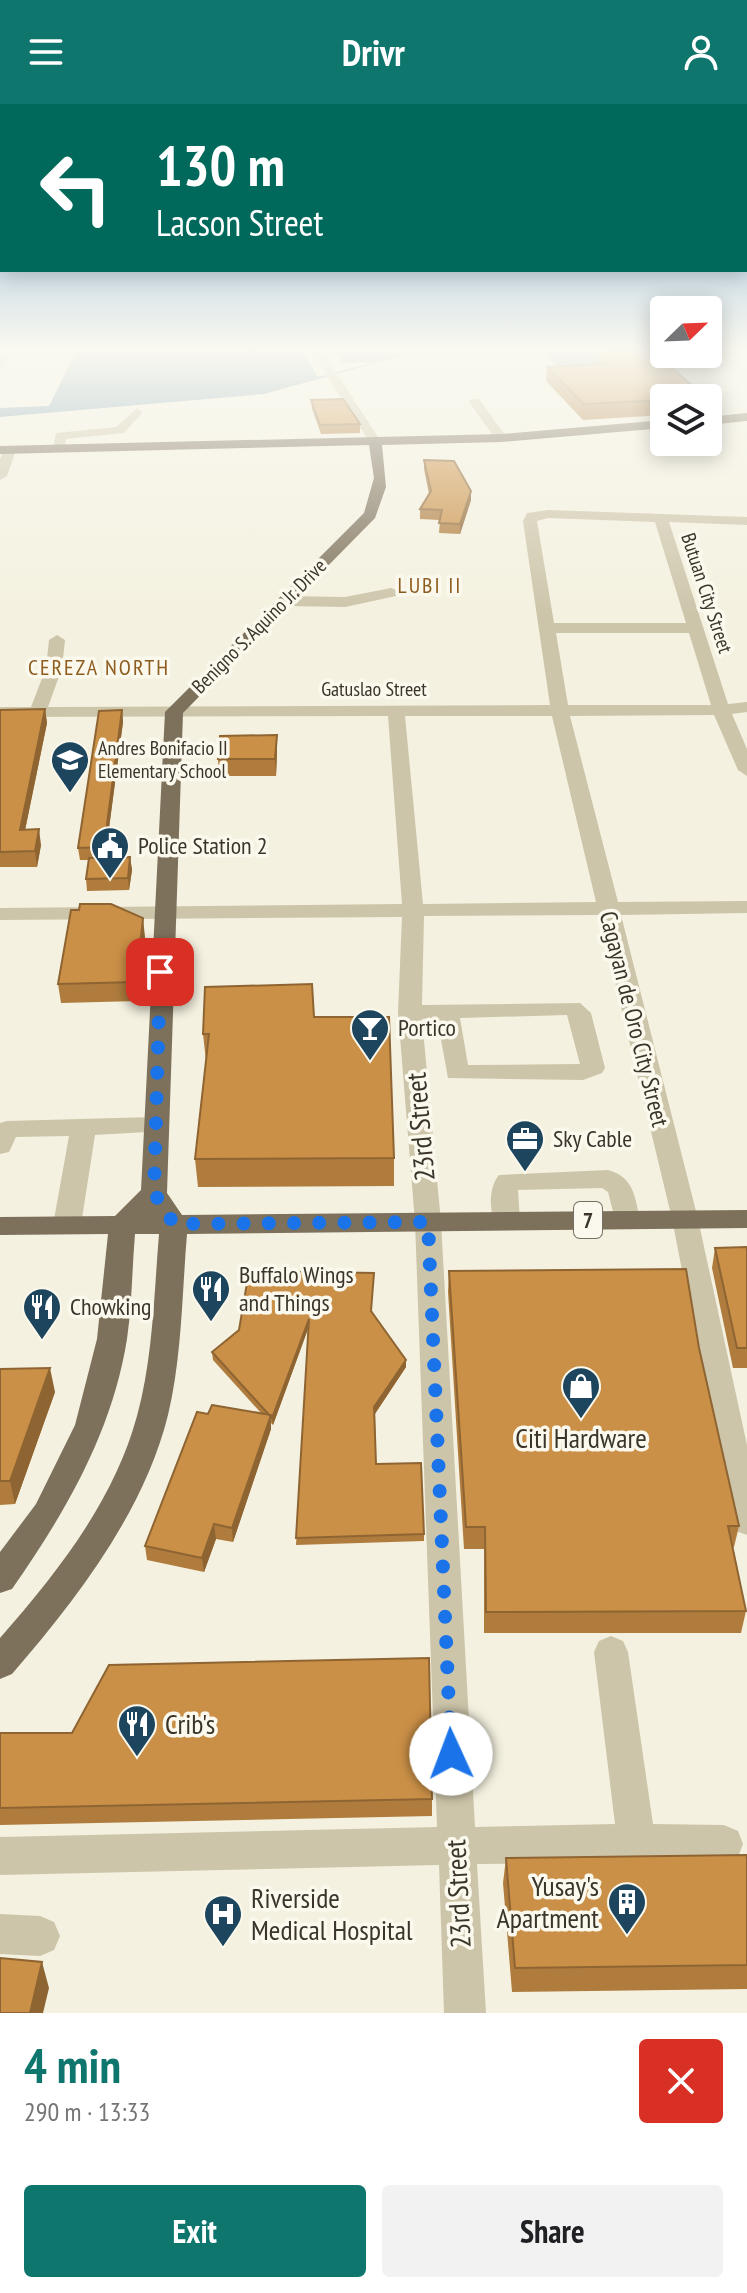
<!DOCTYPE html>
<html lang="en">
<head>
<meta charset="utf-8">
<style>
  body { margin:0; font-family:"PT Sans Narrow",sans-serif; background:#f2f2f2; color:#202124; height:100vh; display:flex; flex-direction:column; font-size:30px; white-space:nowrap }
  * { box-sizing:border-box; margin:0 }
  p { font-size:26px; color:#757577 }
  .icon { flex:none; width:44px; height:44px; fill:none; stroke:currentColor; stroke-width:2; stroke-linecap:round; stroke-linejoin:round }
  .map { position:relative; height:1909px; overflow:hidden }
  .drawer { display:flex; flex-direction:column; background:#fff; flex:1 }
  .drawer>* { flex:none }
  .hud { position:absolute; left:0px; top:0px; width:748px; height:168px; box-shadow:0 4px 20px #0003; background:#00695c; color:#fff; overflow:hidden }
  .needle { width:52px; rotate:67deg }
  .buttons { position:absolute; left:650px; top:192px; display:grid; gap:16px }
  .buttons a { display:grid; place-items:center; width:72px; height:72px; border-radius:8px; background:#fff; box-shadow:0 4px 20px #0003; font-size:40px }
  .pin { position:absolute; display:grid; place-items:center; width:68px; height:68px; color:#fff; margin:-34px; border-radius:16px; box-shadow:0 4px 12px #0006 }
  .me { position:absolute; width:88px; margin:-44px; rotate:358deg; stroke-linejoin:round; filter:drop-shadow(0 0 6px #0008) }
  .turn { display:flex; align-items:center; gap:28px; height:168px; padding:0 24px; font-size:36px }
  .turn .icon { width:104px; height:104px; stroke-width:2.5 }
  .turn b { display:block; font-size:56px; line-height:68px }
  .round { display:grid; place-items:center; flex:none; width:84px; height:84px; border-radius:8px; background:#f2f2f2 }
  .head { display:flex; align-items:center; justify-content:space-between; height:136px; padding:0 24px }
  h1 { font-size:48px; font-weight:600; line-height:60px; color:#0f766e }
  .cta { display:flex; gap:16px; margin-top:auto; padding:16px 24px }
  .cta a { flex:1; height:92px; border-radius:8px; background:#0f766e; color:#fff; font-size:32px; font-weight:600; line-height:92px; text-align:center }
  .cta a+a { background:#f2f2f2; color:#202124 }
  header { display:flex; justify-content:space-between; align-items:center; height:104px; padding:0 24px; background:#0f766e; color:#fff; font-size:36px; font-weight:600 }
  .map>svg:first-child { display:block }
</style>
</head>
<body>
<header><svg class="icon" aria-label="menu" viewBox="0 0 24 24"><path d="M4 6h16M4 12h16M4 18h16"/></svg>Drivr<svg class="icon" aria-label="person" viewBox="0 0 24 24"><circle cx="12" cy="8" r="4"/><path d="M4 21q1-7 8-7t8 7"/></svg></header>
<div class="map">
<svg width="747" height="1909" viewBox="0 0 747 1909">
  <rect width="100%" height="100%" fill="#f4f1e0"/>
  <path fill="#7da0b3" d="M 78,244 L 525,244 L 416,248 L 264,290 L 0,313 L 0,304 L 49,302 Z
    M 539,244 L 664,244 L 664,250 L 708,250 L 708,244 L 747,244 L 747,250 L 559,263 Z"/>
  <path fill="#f4f1e0" d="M 300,244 L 332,244 L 343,259 L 375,258 L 318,273 Z"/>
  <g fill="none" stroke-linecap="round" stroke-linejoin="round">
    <path fill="#cdc5aa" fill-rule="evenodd" d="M 6,244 L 17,244 L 0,267 L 0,255 Z
      M 309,244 L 320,244 L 380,336 L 378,339 L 370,339 Z
      M 471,295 L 479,295 L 507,334 L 505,337 L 497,337 L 469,298 Z
      M 137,304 L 143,308 L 124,329 L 66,335 L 64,347 L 53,344 L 56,329 L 116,323 Z
      M 10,342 L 16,346 L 7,372 L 0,376 L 0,355 L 5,343 Z
      M 548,406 L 747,413 L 747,421 L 669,418 L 728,600 L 747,598 L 747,608 L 732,610 L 747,645 L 747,672 L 738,666 L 714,611 L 570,612 L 618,798 L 747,797 L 747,809 L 621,811 L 698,1115 L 747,1341 L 747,1431 L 736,1427 L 731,1417 L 672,1115 L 599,811 L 424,812 L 422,901 L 580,899 L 591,909 L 605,964 L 602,969 L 583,976 L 448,974 L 437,914 L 422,915 L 441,1118 L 475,1723 L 615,1720 L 594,1548 L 599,1537 L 611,1532 L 623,1537 L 628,1548 L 653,1720 L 724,1721 L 738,1727 L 743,1740 L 738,1753 L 724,1759 L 477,1760 L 486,1909 L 444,1909 L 439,1761 L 0,1771 L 0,1733 L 437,1723 L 415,1118 L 398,908 L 402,813 L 0,816 L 0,804 L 402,800 L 388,612 L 0,613 L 0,603 L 31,603 L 46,564 L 49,536 L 57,531 L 65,536 L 62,564 L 48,603 L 550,601 L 523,417 L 527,409 ZM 548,414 L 655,418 L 686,519 L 554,519 L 537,417 ZM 556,529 L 689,529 L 711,601 L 568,601 ZM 405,612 L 552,612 L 596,798 L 423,800 ZM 567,911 L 580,960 L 468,961 L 460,914 Z
      M 391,484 L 396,486 L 396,492 L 345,503 L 286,502 L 278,497 L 286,492 L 345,493 Z
      M 155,1013 L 164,1015 L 168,1021 L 164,1027 L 95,1031 L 81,1121 L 77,1128 L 57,1128 L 53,1121 L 69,1032 L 16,1033 L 9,1048 L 0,1050 L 0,1019 L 7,1017 Z
      M 608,1066 C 634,1073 635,1093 640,1116 L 637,1123 L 617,1123 L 608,1088 L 602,1084 L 518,1086 L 520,1117 L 517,1124 L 497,1124 C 489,1109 488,1084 499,1071 Z
      M 0,1810 L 40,1812 L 54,1818 L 60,1832 L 54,1846 L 40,1852 L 0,1850 Z"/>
    <path fill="#7d715b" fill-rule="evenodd" d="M 747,309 L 747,317 L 708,321 L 708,313 Z
      M 664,316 L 664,324 L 501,338 L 382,341 L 386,383 L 375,414 L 183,609 L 167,1089 L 182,1111 L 747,1106 L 747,1124 L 187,1130 C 182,1189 182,1253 168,1311 C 144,1408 76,1496 12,1570 L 0,1575 L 0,1534 C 57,1469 114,1397 137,1312 C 153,1254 154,1190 159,1130 L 135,1130 C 132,1165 132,1201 127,1235 C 112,1329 65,1409 12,1485 L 0,1489 L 0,1448 L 36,1400 L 75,1321 L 97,1235 L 108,1130 L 0,1131 L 0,1113 L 115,1112 L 141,1086 L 165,608 L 364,409 L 374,374 L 369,341 L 0,350 L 0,342 L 501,330 Z"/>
  </g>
  <path fill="#af7c3d" d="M 598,250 L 705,293 L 705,294 L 664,294 L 664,311 L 583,316 L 546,277 L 547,263 L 597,260 Z
    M 311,296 L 360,320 L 360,329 L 321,330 L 312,305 Z
    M 424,356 L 471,396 L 460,430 L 439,429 L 440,416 L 420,415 L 420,405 L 429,390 L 424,365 Z
    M 45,605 L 47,619 L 25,726 L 41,741 L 37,763 L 0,763 L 0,606 Z
    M 122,606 L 123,618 L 105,754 L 130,753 L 132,766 L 129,786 L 87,787 L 86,775 L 89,756 L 80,756 L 78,744 Z
    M 277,648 L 276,672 L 219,672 L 218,655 Z
    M 145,833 L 138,897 L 61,899 L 58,880 Z
    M 314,913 L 394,1054 L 394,1082 L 198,1083 L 195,1055 L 206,957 L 203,930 Z
    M 747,1143 L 747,1264 L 733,1264 L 712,1164 L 715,1144 Z
    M 449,1167 L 699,1244 L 739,1422 L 734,1443 L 733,1443 L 746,1507 L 741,1529 L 484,1529 L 484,1445 L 464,1445 L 448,1188 Z
    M 372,1207 L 406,1263 L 375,1310 L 376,1360 L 424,1430 L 424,1437 L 296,1441 L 308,1225 L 273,1321 L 271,1319 L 271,1325 L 233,1438 L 216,1435 L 204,1468 L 147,1456 L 145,1442 L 208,1310 L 262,1310 L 213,1256 L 212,1248 Z
    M 0,1265 L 55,1288 L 15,1400 L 0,1401 Z
    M 0,1629 L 432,1695 L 432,1712 L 0,1721 Z
    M 747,1751 L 747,1885 L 512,1888 L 503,1779 L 506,1754 Z"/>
  <path fill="#8e6532" d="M 471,387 L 471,396 L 460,430 L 460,420 Z
    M 45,605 L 47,619 L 22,741 L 20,726 Z
    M 122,606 L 123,618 L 105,755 L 104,743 Z
    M 277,631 L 277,648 L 276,672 L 275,655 Z
    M 39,725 L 41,741 L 37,763 L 35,747 Z
    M 130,753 L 132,766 L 129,786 L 128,774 Z
    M 143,814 L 145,833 L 138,897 L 136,878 Z
    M 309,1215 L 309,1222 L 273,1321 L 272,1314 Z
    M 406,1256 L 406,1263 L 374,1311 L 374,1303 Z
    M 50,1264 L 55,1288 L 15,1400 L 10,1377 Z
    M 271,1311 L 271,1325 L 233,1438 L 232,1424 Z
    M 214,1420 L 216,1435 L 204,1468 L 202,1454 Z
    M 42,1858 L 49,1884 L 43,1909 L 30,1909 Z"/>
  <path fill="#cb9047" stroke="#8e6532" stroke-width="2" d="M 652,246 L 705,293 L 664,294 L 664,296 L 584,300 L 547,263 L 607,260 L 598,250 Z
    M 343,295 L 360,320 L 320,321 L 311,296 Z
    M 424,356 L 454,357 L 471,387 L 460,420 L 439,419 L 442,406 L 420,405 L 431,387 Z
    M 45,605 L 20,726 L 39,725 L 35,747 L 0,748 L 0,606 Z
    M 122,606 L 104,743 L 78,744 L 99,607 Z
    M 277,631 L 275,655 L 218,655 L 220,632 Z
    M 130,753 L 128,774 L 86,775 L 89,754 Z
    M 80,800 L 111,800 L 143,814 L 136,878 L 58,880 L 71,806 L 79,806 Z
    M 312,880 L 314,913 L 389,913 L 394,1054 L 195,1055 L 209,930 L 203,930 L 205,883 Z
    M 747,1143 L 747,1244 L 737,1244 L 715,1144 Z
    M 686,1165 L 699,1244 L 739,1422 L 728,1422 L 746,1507 L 486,1508 L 485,1423 L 466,1423 L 449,1167 Z
    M 249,1167 L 374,1169 L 371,1207 L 406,1256 L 374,1303 L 376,1360 L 421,1359 L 424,1430 L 296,1434 L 309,1215 L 272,1314 L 212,1248 L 239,1226 Z
    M 50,1264 L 10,1377 L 0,1377 L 0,1265 Z
    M 212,1301 L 271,1311 L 232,1424 L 214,1420 L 202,1454 L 145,1442 L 197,1308 L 208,1310 Z
    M 429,1554 L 432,1695 L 0,1704 L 0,1629 L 72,1629 L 109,1561 Z
    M 747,1751 L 747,1861 L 515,1864 L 506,1754 Z
    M 0,1854 L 42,1858 L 30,1909 L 0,1909 Z"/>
  <linearGradient id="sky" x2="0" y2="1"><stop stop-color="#7dacd3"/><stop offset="0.48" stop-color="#faf9f1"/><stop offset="1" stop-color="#faf9f1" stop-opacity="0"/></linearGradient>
  <rect width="747" height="512" fill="url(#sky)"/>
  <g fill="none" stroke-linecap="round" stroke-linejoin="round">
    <path stroke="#1a73e8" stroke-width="14" stroke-dasharray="0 25.2" d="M 160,868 L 154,1089 L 174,1120 L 428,1118 L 451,1650"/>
  </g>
  <defs>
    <g id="school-pin" transform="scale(2)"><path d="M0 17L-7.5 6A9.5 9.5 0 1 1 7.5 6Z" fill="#1d465e" stroke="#fbf9ed"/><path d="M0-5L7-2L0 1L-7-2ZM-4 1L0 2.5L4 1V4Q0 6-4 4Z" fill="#fff"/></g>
    <g id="civic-pin" transform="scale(2)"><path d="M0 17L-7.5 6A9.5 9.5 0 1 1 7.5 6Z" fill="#1d465e" stroke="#fbf9ed"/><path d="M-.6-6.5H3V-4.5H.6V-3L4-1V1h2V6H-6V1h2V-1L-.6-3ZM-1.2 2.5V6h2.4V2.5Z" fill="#fff"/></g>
    <g id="bar-pin" transform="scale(2)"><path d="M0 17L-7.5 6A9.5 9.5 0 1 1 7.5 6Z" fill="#1d465e" stroke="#fbf9ed"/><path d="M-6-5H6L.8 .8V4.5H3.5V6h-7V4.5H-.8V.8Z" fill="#fff"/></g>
    <g id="office-pin" transform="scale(2)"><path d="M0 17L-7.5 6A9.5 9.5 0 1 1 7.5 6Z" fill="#1d465e" stroke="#fbf9ed"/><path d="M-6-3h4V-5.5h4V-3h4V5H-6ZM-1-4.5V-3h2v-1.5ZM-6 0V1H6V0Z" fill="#fff"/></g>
    <g id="restaurant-pin" transform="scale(2)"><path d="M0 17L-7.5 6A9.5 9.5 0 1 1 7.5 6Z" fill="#1d465e" stroke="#fbf9ed"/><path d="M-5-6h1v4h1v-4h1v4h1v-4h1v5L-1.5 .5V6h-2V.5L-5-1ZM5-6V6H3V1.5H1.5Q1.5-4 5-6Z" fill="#fff"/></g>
    <g id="shop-pin" transform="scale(2)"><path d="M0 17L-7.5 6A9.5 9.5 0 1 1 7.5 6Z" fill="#1d465e" stroke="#fbf9ed"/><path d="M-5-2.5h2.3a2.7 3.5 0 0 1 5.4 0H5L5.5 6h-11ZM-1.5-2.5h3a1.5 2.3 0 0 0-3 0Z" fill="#fff"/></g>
    <g id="building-pin" transform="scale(2)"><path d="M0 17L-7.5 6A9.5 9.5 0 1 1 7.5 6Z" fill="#1d465e" stroke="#fbf9ed"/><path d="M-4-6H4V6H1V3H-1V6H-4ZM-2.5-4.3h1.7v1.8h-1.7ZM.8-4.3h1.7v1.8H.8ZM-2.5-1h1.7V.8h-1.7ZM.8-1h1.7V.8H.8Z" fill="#fff"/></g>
    <g id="hospital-pin" transform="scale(2)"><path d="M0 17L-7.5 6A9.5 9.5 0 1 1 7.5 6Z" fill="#1d465e" stroke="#fbf9ed"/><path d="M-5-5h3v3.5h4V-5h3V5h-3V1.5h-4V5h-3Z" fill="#fff"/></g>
  </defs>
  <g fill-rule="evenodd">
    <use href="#school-pin" x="70" y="656"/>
    <use href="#civic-pin" x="110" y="742"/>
    <use href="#bar-pin" x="370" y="924"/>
    <use href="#office-pin" x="525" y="1035"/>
    <use href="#restaurant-pin" x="211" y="1185"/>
    <use href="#restaurant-pin" x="42" y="1203"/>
    <use href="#shop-pin" x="581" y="1282"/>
    <use href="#restaurant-pin" x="137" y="1620"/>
    <use href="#building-pin" x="627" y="1798"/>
    <use href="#hospital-pin" x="223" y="1810"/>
  </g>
  <g text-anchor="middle" stroke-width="7" stroke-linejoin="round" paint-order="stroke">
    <g font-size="20" fill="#3b342a" stroke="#fbf9ed">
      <text transform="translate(707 489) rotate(72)" y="7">Butuan City Street</text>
      <text transform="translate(259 522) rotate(-45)" y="7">Benigno S. Aquino Jr. Drive</text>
      <text x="374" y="592">Gatuslao Street</text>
    </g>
    <g font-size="20" fill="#3b342a" stroke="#fbf9ed" text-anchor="start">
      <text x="98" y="651">Andres Bonifacio II<tspan x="98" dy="23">Elementary School</tspan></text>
    </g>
    <g font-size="22" letter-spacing="2" fill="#8d5c1f" stroke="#fbf9ed">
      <text x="430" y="489">LUBI II</text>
      <text x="99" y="571">CEREZA NORTH</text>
    </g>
    <rect fill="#fbf9ed" stroke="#756f64" stroke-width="2" x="574" y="1098" width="28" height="36" rx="6"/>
    <g font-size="22" font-weight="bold" fill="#3b342a">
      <text x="588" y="1124">7</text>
    </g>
    <g font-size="24" fill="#3b342a" stroke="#fbf9ed" text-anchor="start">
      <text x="138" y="750">Police Station 2</text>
      <text x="398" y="932">Portico</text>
      <text x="553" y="1043">Sky Cable</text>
      <text x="239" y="1179">Buffalo Wings<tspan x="239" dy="28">and Things</tspan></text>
      <text x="70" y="1211">Chowking</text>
    </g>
    <g font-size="24" fill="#3b342a" stroke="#fbf9ed">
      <text transform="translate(634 915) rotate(76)" y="8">Cagayan de Oro City Street</text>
    </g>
    <g font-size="28" fill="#3b342a" stroke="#fbf9ed">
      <text transform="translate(420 1023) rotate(-95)" y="10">23rd Street</text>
      <text transform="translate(458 1790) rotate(-93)" y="10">23rd Street</text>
    </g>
    <g font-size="28" fill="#3b342a" stroke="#fbf9ed" text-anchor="start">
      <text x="581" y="1344" text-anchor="middle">Citi Hardware</text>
      <text x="165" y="1630">Crib's</text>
      <text x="599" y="1792" text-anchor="end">Yusay's<tspan x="599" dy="32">Apartment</tspan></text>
      <text x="251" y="1804">Riverside<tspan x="251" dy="32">Medical Hospital</tspan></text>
    </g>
  </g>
</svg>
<div class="buttons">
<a><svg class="needle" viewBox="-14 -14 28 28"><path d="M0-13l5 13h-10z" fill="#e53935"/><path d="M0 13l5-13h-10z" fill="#757577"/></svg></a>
<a><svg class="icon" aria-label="layers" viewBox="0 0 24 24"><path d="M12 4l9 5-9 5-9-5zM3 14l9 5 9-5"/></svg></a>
</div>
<div class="pin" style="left:160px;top:868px;background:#d93025"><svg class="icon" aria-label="arrive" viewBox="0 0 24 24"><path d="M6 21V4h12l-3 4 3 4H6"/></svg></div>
<svg class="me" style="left:451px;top:1650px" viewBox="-20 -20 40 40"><circle r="19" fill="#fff"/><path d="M0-13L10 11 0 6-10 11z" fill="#1a73e8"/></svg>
<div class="hud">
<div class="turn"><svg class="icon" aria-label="left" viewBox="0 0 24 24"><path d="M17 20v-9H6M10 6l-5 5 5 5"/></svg><div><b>130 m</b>Lacson Street</div></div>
</div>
</div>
<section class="drawer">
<div class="head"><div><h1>4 min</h1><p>290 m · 13:33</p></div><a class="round" style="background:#d93025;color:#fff"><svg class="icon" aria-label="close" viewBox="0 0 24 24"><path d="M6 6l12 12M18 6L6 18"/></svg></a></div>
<div class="cta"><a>Exit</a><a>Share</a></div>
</section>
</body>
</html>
